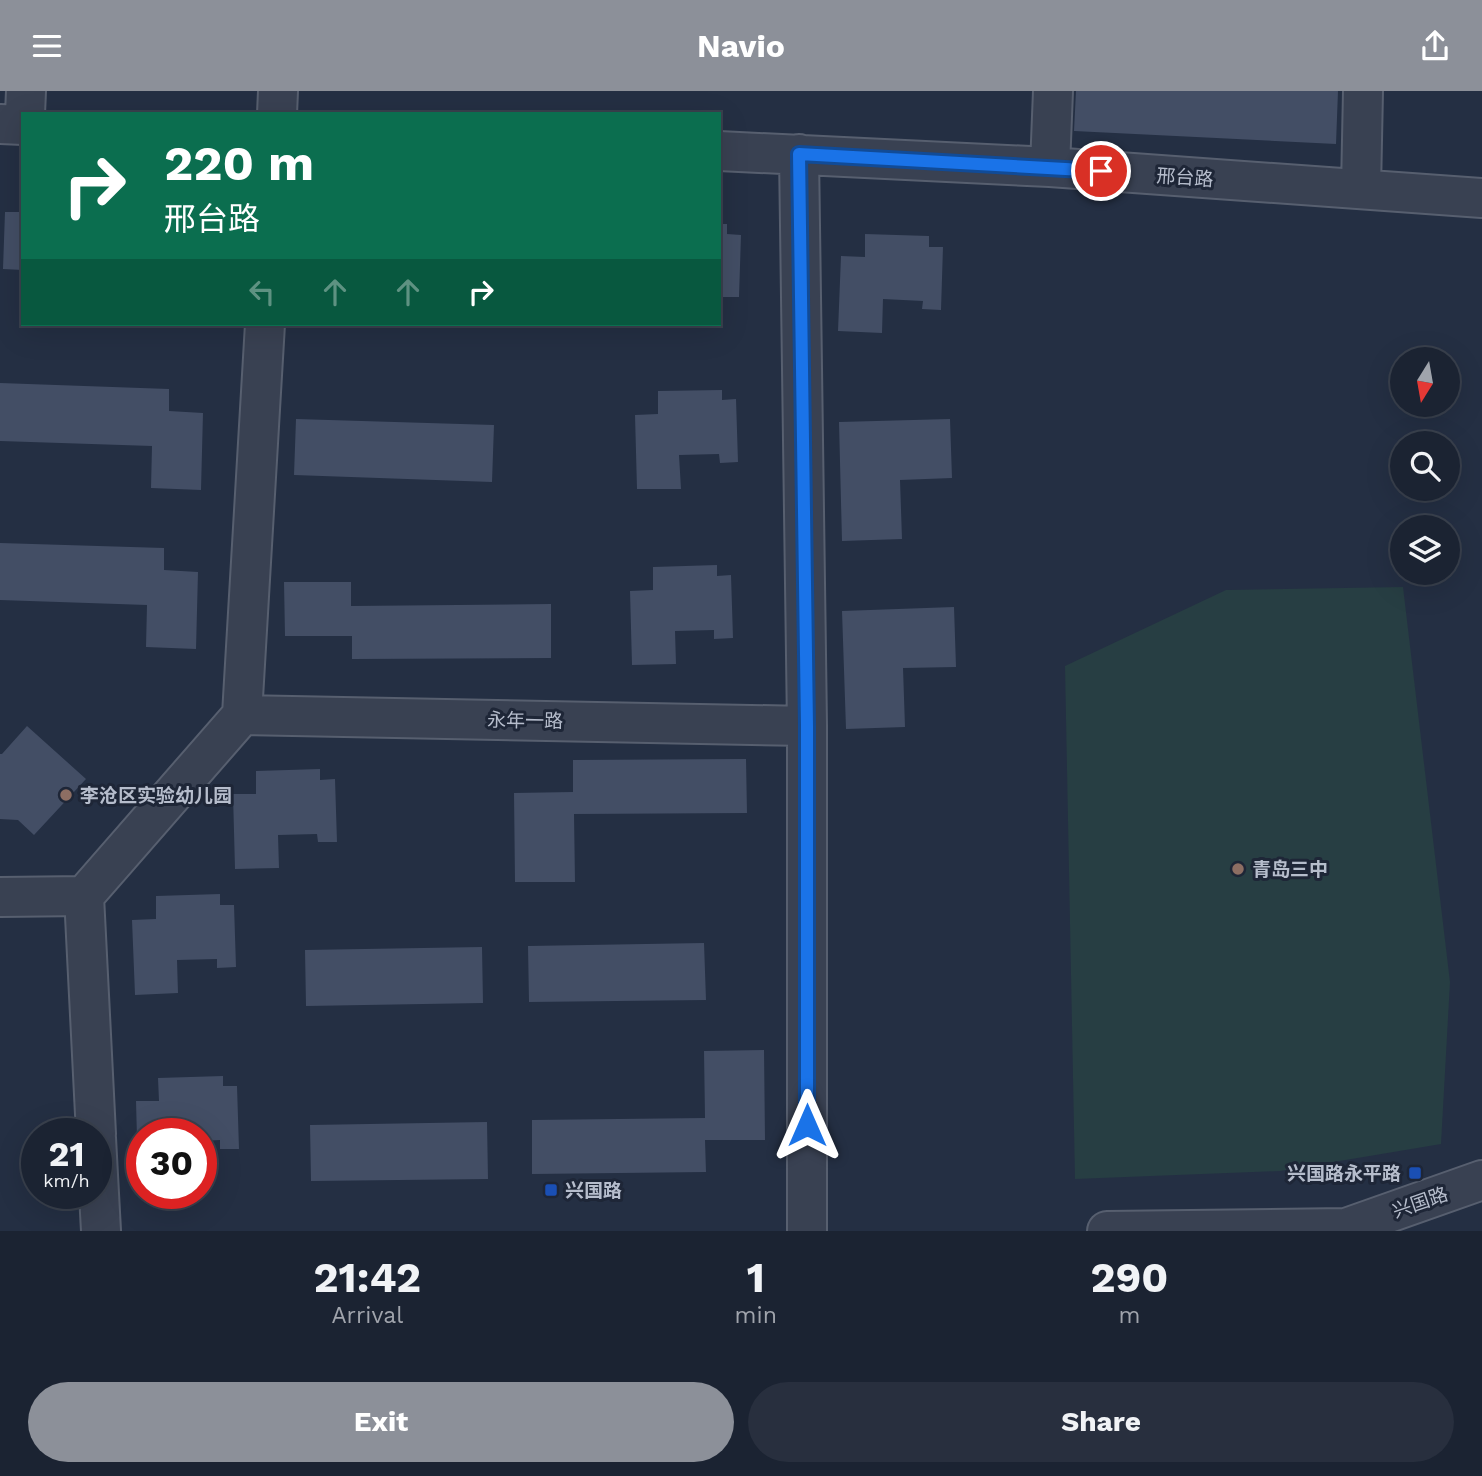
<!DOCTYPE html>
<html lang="en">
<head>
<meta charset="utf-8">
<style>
  body { margin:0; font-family:"Work Sans","Noto Sans SC",sans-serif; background:#282f3e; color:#f1f3f6; height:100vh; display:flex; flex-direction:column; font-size:26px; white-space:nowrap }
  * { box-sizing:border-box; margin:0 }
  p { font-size:23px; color:#a0a4ac }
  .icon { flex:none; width:38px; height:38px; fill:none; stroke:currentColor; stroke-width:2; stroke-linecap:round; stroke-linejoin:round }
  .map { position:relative; height:1140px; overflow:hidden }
  .sheet { display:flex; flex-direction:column; background:#1b2332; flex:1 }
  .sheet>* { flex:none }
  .hud { position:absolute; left:21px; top:21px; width:700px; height:214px; border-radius:0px; box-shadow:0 7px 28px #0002,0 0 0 2px #39404d; background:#0b6e4f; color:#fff; overflow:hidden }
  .needle { width:46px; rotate:191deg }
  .tools { position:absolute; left:1390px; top:256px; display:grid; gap:14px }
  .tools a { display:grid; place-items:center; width:70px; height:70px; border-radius:50%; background:#1b2332; box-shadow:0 7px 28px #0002,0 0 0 2px #39404d; font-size:35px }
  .speed { position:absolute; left:21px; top:1027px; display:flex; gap:14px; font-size:35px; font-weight:700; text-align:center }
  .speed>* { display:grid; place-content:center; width:91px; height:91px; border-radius:50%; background:#1b2332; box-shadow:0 7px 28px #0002,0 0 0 2px #39404d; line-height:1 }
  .speed small { font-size:18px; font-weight:400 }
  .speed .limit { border:10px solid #d22; background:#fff; color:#111 }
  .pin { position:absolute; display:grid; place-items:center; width:60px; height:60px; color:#fff; margin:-30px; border:4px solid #fff; border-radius:50%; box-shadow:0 2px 7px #0007 }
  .me { position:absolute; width:77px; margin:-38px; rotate:0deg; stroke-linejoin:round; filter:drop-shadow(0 0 5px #0008) }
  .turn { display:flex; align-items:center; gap:24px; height:147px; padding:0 28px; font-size:32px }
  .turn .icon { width:91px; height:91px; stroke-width:2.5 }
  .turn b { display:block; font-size:49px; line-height:60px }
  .lanes { display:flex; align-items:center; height:66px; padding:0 28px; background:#0003; justify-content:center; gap:35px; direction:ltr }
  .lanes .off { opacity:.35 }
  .eta { display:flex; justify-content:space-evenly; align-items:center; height:119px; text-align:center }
  .eta b { font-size:42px; font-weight:700; line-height:49px }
  .cta { display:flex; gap:14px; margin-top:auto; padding:14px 28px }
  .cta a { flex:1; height:80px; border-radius:42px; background:#8c9099; color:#fff; font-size:28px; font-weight:700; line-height:80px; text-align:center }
  .cta a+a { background:#282f3e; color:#f1f3f6 }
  header { display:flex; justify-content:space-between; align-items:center; height:91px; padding:0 28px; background:#8c9099; color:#fff; font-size:32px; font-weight:700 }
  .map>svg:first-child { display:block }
</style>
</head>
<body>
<header><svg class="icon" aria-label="menu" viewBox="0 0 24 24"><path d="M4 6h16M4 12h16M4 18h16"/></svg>Navio<svg class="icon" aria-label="share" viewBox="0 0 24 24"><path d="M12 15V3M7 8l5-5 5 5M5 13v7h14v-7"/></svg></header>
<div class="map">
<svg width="1482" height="1140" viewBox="0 0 1482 1140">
  <rect width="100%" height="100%" fill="#242f43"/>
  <path fill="#273e43" d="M 1403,496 L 1450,891 L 1441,1053 L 1280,1080 L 1075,1088 L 1065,575 L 1226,499 Z"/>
  <path fill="#434e65" d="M 1076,0 L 1338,0 L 1336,53 L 1074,40 Z
    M 5,121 L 23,121 L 23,179 L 3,178 Z
    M 719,133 L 727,133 L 727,143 L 741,144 L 739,206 L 720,206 Z
    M 865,143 L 929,145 L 929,156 L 943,156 L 941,219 L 922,218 L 923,210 L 883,208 L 882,242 L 838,240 L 841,165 L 865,166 Z
    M 0,292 L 169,298 L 169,320 L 203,322 L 201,399 L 151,397 L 152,355 L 0,350 Z
    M 722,299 L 722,309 L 736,308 L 738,371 L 720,372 L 719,363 L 679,364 L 681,398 L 637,398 L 635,324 L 658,323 L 658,300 Z
    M 296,328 L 494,334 L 492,391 L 294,384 Z
    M 950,328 L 952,387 L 900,389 L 902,448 L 842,450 L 839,331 Z
    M 0,452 L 164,457 L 164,479 L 198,481 L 196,558 L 146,556 L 147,514 L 0,509 Z
    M 717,474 L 717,485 L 731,484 L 733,547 L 714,548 L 714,539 L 675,540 L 676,573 L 632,574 L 630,500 L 653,499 L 653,476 Z
    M 284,491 L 351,491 L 351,515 L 551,513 L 551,567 L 352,568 L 352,545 L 285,545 Z
    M 954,516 L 956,576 L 903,577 L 905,636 L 846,638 L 842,520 Z
    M 27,635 L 86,688 L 34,744 L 18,729 L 0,728 L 0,663 L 2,663 Z
    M 746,668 L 747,722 L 574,723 L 575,791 L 515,791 L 514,702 L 573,701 L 573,669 Z
    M 320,678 L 320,689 L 335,688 L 337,751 L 318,751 L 317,743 L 278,744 L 279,777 L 235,778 L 233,703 L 256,703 L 256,680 Z
    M 220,803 L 220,814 L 234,814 L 236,876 L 217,877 L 217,868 L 177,869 L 178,902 L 135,904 L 132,829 L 156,828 L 156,805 Z
    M 704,852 L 706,909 L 529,911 L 528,855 Z
    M 482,856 L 483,912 L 306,915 L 305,859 Z
    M 764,959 L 765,1049 L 705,1049 L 706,1081 L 532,1083 L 532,1029 L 705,1027 L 704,960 Z
    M 223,985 L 223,995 L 237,995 L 239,1058 L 220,1058 L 220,1049 L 201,1050 L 201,1043 L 142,1043 L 142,1085 L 138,1085 L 136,1010 L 159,1010 L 158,987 Z
    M 487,1031 L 488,1088 L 311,1090 L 310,1034 Z"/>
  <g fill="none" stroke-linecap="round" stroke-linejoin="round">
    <g stroke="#575f6f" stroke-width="42">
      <path id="minor" d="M 25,23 L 26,0
        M 277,23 L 278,0
        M 0,33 L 23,34
        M 719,60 L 1050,76 L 1482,107
        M 799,63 L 807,635 L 807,1140
        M 1050,76 L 1053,0
        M 1361,98 L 1363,0
        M 242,624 L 807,635
        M 0,806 L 84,805
        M 96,1043 L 84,805 L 242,624 L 265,233
        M 96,1047 L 101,1140
        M 1107,1140 L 1346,1137 L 1482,1089"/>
    </g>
    <use href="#minor" stroke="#394152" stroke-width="38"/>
  </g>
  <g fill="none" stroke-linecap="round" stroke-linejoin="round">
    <g stroke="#114b97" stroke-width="18">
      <path id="route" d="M 807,1034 L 807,635 L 799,63 L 1101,80"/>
    </g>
    <use href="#route" stroke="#1a73e8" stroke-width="12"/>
  </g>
  <g fill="#8d6e63" stroke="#1e2637" stroke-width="2.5">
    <circle cx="66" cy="704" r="7"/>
    <circle cx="1238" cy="778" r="7"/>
  </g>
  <g fill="#1a4fb4" stroke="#1e2637" stroke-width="2.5">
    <rect x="1408" y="1075" width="14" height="14" rx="3.5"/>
    <rect x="544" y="1092" width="14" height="14" rx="3.5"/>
  </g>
  <g text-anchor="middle" stroke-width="6" stroke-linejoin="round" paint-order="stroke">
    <g font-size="19" fill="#b6bdcc" stroke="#1e2637">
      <text transform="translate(1185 86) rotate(4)" y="7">邢台路</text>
      <text transform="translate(525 629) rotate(1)" y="7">永年一路</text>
      <text transform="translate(1420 1111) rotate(-19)" y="7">兴国路</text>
    </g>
    <g font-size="19" font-weight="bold" fill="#b6bdcc" stroke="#1e2637" text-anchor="start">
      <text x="80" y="711">李沧区实验幼儿园</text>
      <text x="1252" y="785">青岛三中</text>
      <text x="1401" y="1089" text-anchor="end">兴国路永平路</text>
      <text x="565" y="1106">兴国路</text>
    </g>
  </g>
</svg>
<div class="tools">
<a><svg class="needle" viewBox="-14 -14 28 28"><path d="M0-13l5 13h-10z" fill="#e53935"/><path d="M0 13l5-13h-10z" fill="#a0a4ac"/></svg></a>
<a><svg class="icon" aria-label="search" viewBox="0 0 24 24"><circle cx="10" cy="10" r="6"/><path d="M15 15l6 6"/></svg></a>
<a><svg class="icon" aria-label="layers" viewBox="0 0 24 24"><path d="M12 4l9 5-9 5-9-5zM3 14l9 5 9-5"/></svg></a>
</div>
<div class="speed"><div>21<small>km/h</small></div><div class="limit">30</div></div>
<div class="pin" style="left:1101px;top:80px;background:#d93025"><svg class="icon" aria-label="arrive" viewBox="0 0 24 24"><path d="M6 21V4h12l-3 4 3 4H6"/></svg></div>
<svg class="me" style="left:807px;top:1034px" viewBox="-20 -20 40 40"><path d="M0-17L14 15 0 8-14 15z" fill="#1a73e8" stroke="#fff" stroke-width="4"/></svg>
<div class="hud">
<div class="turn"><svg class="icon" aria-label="right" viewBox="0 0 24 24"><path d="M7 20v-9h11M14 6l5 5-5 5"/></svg><div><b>220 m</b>邢台路</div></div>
<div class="lanes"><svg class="icon off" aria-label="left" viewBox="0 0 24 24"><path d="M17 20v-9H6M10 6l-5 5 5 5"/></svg><svg class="icon off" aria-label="ahead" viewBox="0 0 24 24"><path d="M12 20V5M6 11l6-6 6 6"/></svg><svg class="icon off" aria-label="ahead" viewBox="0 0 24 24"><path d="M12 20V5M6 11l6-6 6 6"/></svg><svg class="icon" aria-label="right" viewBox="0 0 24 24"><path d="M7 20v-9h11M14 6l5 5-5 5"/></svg></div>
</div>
</div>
<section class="sheet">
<div class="eta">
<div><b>21:42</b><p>Arrival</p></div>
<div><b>1</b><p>min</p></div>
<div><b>290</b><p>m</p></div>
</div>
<div class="cta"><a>Exit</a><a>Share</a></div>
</section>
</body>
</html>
